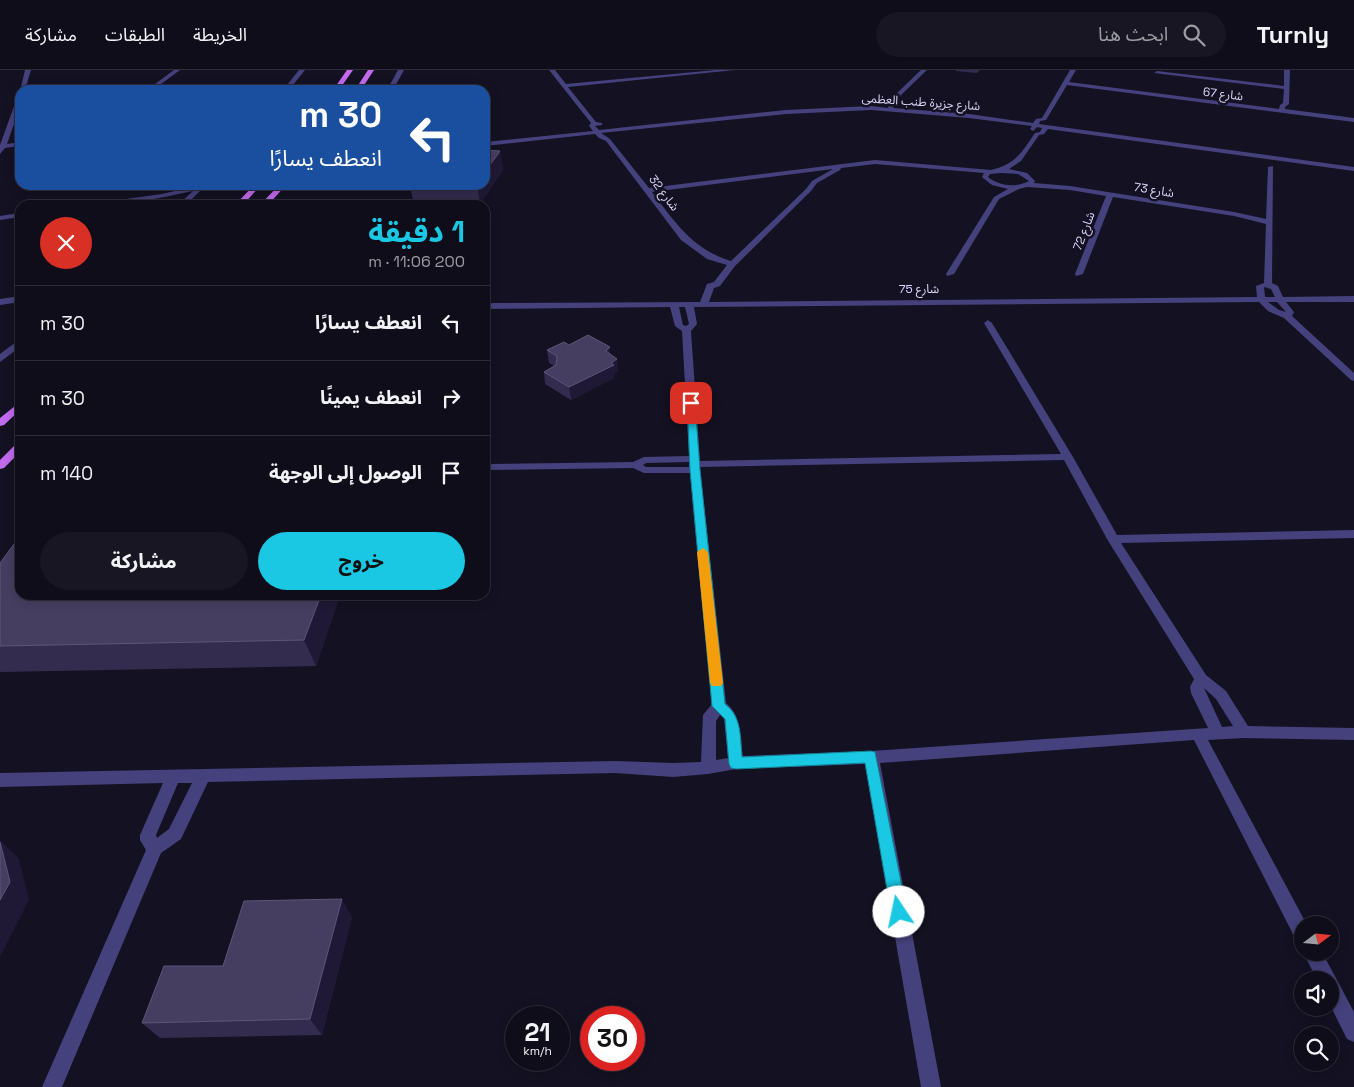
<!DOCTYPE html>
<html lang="ar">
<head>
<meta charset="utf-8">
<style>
  body { margin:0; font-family:"Space Grotesk","Noto Sans Arabic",sans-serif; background:#181623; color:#f1f3f6; direction:rtl; height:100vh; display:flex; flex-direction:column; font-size:19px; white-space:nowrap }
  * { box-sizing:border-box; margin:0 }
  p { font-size:16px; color:#9b9ca2 }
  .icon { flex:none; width:28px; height:28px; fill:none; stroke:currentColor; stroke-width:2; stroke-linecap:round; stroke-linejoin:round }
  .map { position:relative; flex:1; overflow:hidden; direction:ltr }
  .details { position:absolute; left:15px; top:130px; width:475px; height:400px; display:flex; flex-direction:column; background:#0f0d1a; border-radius:15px; box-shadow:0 2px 12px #0003,0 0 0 1px #2f2d39; direction:rtl }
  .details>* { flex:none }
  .hud { position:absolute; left:15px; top:15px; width:475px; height:105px; border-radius:15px; box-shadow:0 2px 12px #0003,0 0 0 1px #2f2d39; direction:rtl; background:#1a4fa0; color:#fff; overflow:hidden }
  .needle { width:32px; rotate:74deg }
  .fabs { position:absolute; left:1294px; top:846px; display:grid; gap:10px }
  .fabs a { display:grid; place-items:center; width:45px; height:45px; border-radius:50%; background:#0f0d1a; box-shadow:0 2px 12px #0003,0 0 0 1px #2f2d39; font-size:25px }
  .speed { position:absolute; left:505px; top:936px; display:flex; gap:10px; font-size:25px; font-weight:700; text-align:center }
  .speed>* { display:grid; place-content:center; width:65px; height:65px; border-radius:50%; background:#0f0d1a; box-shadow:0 2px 12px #0003,0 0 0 1px #2f2d39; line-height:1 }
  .speed small { font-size:12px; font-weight:400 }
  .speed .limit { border:8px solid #d22; background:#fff; color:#111 }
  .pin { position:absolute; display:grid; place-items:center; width:42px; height:42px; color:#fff; margin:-21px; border-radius:10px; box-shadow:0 2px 8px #0006 }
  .me { position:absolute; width:55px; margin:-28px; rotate:349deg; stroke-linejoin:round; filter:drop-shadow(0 0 4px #0008) }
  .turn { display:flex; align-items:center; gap:18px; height:105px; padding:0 25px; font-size:22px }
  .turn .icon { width:65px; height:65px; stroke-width:2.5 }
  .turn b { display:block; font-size:35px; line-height:42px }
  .round { display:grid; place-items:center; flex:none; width:52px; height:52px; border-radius:26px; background:#181623 }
  .summary { display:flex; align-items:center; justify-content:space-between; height:85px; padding:0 25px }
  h1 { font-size:30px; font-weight:700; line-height:38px; color:#1ac8e3 }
  .button { display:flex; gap:10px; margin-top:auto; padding:10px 25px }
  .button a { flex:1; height:58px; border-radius:30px; background:#1ac8e3; color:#111; font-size:20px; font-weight:700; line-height:58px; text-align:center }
  .button a+a { background:#181623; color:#f1f3f6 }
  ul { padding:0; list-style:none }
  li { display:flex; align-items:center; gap:15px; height:75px; padding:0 25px; border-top:1px solid #2f2d39 }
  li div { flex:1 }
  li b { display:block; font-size:19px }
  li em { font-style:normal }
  header { display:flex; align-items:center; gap:30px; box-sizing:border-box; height:70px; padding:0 25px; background:#0f0d1a; border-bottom:1px solid #2f2d39 }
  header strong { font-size:24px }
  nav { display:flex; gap:28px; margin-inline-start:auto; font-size:18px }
  .search { width:350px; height:45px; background:#181623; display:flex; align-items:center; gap:12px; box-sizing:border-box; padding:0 18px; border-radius:28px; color:#9b9ca2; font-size:19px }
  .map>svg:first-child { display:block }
</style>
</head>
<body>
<header>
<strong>Turnly</strong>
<div class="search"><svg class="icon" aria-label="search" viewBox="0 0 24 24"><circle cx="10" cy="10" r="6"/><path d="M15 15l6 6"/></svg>ابحث هنا</div>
<nav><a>الخريطة</a><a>الطبقات</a><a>مشاركة</a></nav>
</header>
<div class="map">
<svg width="1354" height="1017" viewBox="0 0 1354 1017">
  <rect width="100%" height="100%" fill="#141122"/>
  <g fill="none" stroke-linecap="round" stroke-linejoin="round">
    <path fill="#45417c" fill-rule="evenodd" d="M 25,0 L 31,0 L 25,20 L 20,21 Z
      M 174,0 L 180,0 L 153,20 L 147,20 Z
      M 398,0 L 404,0 L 393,20 L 387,20 Z
      M 549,0 L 555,0 L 566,14 L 716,0 L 735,0 L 568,17 L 596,52 L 602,53 L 602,55 L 595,56 L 599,60 L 786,40 L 871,36 L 888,38 L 895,25 L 921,0 L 927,0 L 899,27 L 893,38 L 969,44 L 1033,53 L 1036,49 L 1042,48 L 1070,0 L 1076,0 L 1069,12 L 1279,39 L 1280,35 L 1283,33 L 1284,19 L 1154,3 L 1157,1 L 1284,16 L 1284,0 L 1290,0 L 1289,34 L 1285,37 L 1285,39 L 1354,48 L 1354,52 L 1067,15 L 1046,50 L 1040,51 L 1039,54 L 1354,97 L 1354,101 L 1048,59 L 1044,64 L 1039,65 L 1021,91 L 1009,99 L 1027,103 L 1035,111 L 1034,113 L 1070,116 L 1234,142 L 1266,149 L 1268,97 L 1273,96 L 1272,213 L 1278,216 L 1283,227 L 1354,226 L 1354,232 L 1286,232 L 1294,242 L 1292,246 L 1354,303 L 1354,311 L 1351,310 L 1284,248 L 1268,241 L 1259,232 L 694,237 L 697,254 L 691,261 L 700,391 L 1061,384 L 984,253 L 988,250 L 992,253 L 1073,387 L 1117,465 L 1354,460 L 1354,468 L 1121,473 L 1206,605 L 1226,621 L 1248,656 L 1354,658 L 1354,670 L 1244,668 L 1208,670 L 1307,855 L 1302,855 L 1302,873 L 1296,870 L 1194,670 L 880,693 L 941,1017 L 921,1017 L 865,694 L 736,699 L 708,704 L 673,707 L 615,703 L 208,712 L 181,769 L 161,783 L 62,1017 L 42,1017 L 146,780 L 140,770 L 140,765 L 163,713 L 0,717 L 0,703 L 615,691 L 673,693 L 701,692 L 703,645 L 712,634 L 690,403 L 644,403 L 633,398 L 485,400 L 485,394 L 633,392 L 644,387 L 689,386 L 682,261 L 675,256 L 670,237 L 485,239 L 485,233 L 700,232 L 707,214 L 714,212 L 727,195 L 707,189 L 681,170 L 606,71 L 599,68 L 595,64 L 485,76 L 485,72 L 593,61 L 589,56 L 591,53 ZM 871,40 L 969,48 L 1032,56 L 1030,59 L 1033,61 L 1037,57 L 1042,58 L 1040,62 L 1035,63 C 1022,82 1015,95 991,100 L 875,90 L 649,118 L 610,69 L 601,63 L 786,44 ZM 875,94 L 984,103 L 982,107 L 992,115 L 1008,119 L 994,127 L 946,204 L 947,206 L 954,204 L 999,129 L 1019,119 L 1027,117 L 1070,120 L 1106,126 L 1075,204 L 1076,206 L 1083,204 L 1113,127 L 1234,146 L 1266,154 L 1264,213 L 1256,216 L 1257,227 L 709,232 L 714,218 L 720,216 L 735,196 L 811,121 L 817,113 L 840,100 L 841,98 ZM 833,99 L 812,111 L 806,119 L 731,191 C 692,179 675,152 652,122 ZM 1001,103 L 1018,104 L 1029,111 C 1016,118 999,116 988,107 L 990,104 ZM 1264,217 L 1271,219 L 1275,227 L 1265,227 ZM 1268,232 L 1277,232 L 1286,242 L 1279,240 ZM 679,237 L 685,237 L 689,254 L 686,256 L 683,255 ZM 1064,390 L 1107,469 L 1194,609 L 1190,617 L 1191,623 L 1208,658 L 871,681 L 743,686 C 740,667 742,646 726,633 L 700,397 ZM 689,392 L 689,397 L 646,397 L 643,395 L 646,393 ZM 1204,618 L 1216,629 L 1233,656 L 1222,657 ZM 720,645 L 724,649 L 728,688 L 716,690 L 716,651 ZM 178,713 L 192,713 L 169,759 L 157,768 L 156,765 Z
      M 20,26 L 20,37 L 7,74 L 20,72 L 20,76 L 5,78 L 0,84 L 0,75 L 17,28 Z
      M 20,226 L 20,232 L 0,235 L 0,229 Z
      M 1303,882 L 1322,882 L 1354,942 L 1354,972 L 1347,969 L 1330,935 L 1330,910 L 1317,910 Z"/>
    <path fill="#45417c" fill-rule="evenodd" d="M 299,0 L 305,0 L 289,20 L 283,20 Z
      M 201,115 L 204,117 L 186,135 L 178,135 L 193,121 C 160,128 127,135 93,135 L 97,133 L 162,124 Z
      M 20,143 L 20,147 L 0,150 L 0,146 Z
      M 20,269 L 20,277 L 0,292 L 0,284 Z"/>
    <path fill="#c16aee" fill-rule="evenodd" d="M 347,0 L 353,0 L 339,20 L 333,20 Z
      M 368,0 L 374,0 L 361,20 L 355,20 Z
      M 254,115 L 261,115 L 243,135 L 235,135 Z
      M 279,115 L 286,115 L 268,135 L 260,135 Z
      M 20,332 L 20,340 L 4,355 L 0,356 L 0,348 Z
      M 20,373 L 20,382 L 4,398 L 0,399 L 0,390 L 16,374 Z"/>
  </g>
  <path fill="#342c4e" d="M 956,0 L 980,0 L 977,3 L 956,1 Z
    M 500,81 L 503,100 L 480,134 L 413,130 L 410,115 L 485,115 Z
    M 569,275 L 610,284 L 618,301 L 614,304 L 614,308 L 571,330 L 545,314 L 544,302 L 554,296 L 549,293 L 547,280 Z
    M 0,493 L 20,525 L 340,525 L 316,596 L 0,602 Z
    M 352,847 L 322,965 L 160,968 L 142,953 L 223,896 Z"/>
  <path fill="#1f1935" d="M 500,81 L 503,100 L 480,134 L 477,115 L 485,115 L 485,102 Z
    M 610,277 L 610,289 L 606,281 Z
    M 617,289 L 618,301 L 614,304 L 614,308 L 571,330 L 569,317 Z
    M 321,525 L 340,525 L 316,596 L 304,570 Z
    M 0,770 L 19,789 L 29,830 L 0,887 Z
    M 342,829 L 352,847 L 322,965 L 310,949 Z"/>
  <path fill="#463e60" stroke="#5d5678" d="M 485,80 L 500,81 L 485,102 Z
    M 588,265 L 610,277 L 606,281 L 617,289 L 611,293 L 614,295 L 569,317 L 544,302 L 556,295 L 557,286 L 547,280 L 564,272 L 569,275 Z
    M 20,466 L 20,525 L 321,525 L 304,570 L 0,576 L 0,493 Z
    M 0,772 L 10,812 L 0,830 Z
    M 342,829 L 310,949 L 142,953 L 164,896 L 223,896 L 244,831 Z"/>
  <path fill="#1ac8e3" stroke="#118294" d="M 687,331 L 691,331 L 695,333 L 700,400 L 725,634 C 742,647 740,667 742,687 L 871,681 L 875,682 L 907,842 L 904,847 L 899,850 L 893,847 L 891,842 L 865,693 L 736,699 L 731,698 L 729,694 L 725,649 L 712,636 L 690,400 Z"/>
  <path fill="#f59e0b" d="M 703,478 L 708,482 L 723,613 L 721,616 L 712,616 L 710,613 L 697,482 Z"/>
  <g text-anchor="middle" stroke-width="5" stroke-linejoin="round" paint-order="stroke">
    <g font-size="12" fill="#dcd6fa" stroke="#141122">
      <text transform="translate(1223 24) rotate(7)" y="4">شارع 67</text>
      <text transform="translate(921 32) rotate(4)" y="4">شارع جزيرة طنب العظمى</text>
      <text transform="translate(1154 120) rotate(9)" y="4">شارع 73</text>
      <text transform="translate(664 123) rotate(53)" y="4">شارع 32</text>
      <text transform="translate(1084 161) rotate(-69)" y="4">شارع 72</text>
      <text x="919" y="223">شارع 75</text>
    </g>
  </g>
</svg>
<div class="fabs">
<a><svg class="needle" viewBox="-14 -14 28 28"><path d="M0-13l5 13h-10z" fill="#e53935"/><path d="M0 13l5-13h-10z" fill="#9b9ca2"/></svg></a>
<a><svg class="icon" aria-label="sound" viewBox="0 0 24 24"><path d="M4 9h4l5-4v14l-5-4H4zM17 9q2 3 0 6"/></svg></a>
<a><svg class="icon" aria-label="search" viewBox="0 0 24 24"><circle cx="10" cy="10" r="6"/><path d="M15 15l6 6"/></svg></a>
</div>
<div class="speed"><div>21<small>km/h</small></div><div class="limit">30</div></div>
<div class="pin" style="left:691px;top:333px;background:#d93025"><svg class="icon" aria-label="arrive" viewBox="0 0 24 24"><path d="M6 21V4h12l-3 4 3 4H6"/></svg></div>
<svg class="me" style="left:899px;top:842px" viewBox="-20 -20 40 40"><circle r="19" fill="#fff"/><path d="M0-13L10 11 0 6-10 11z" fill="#1ac8e3"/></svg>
<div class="hud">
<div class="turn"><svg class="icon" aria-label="left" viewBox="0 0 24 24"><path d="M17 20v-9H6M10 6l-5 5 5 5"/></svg><div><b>30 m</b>انعطف يسارًا</div></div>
</div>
<section class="details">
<div class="summary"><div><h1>1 دقيقة</h1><p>200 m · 11:06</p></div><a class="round" style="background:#d93025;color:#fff"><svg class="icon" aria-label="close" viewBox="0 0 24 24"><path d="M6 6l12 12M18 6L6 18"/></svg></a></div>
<ul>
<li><svg class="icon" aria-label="left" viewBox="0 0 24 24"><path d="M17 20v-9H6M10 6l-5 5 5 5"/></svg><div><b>انعطف يسارًا</b></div><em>30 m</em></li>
<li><svg class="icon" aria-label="right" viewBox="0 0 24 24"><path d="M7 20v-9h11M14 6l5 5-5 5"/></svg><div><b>انعطف يمينًا</b></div><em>30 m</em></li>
<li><svg class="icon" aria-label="arrive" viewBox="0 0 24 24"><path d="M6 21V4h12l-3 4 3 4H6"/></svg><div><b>الوصول إلى الوجهة</b></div><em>140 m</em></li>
</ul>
<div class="button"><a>خروج</a><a>مشاركة</a></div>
</section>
</div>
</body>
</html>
